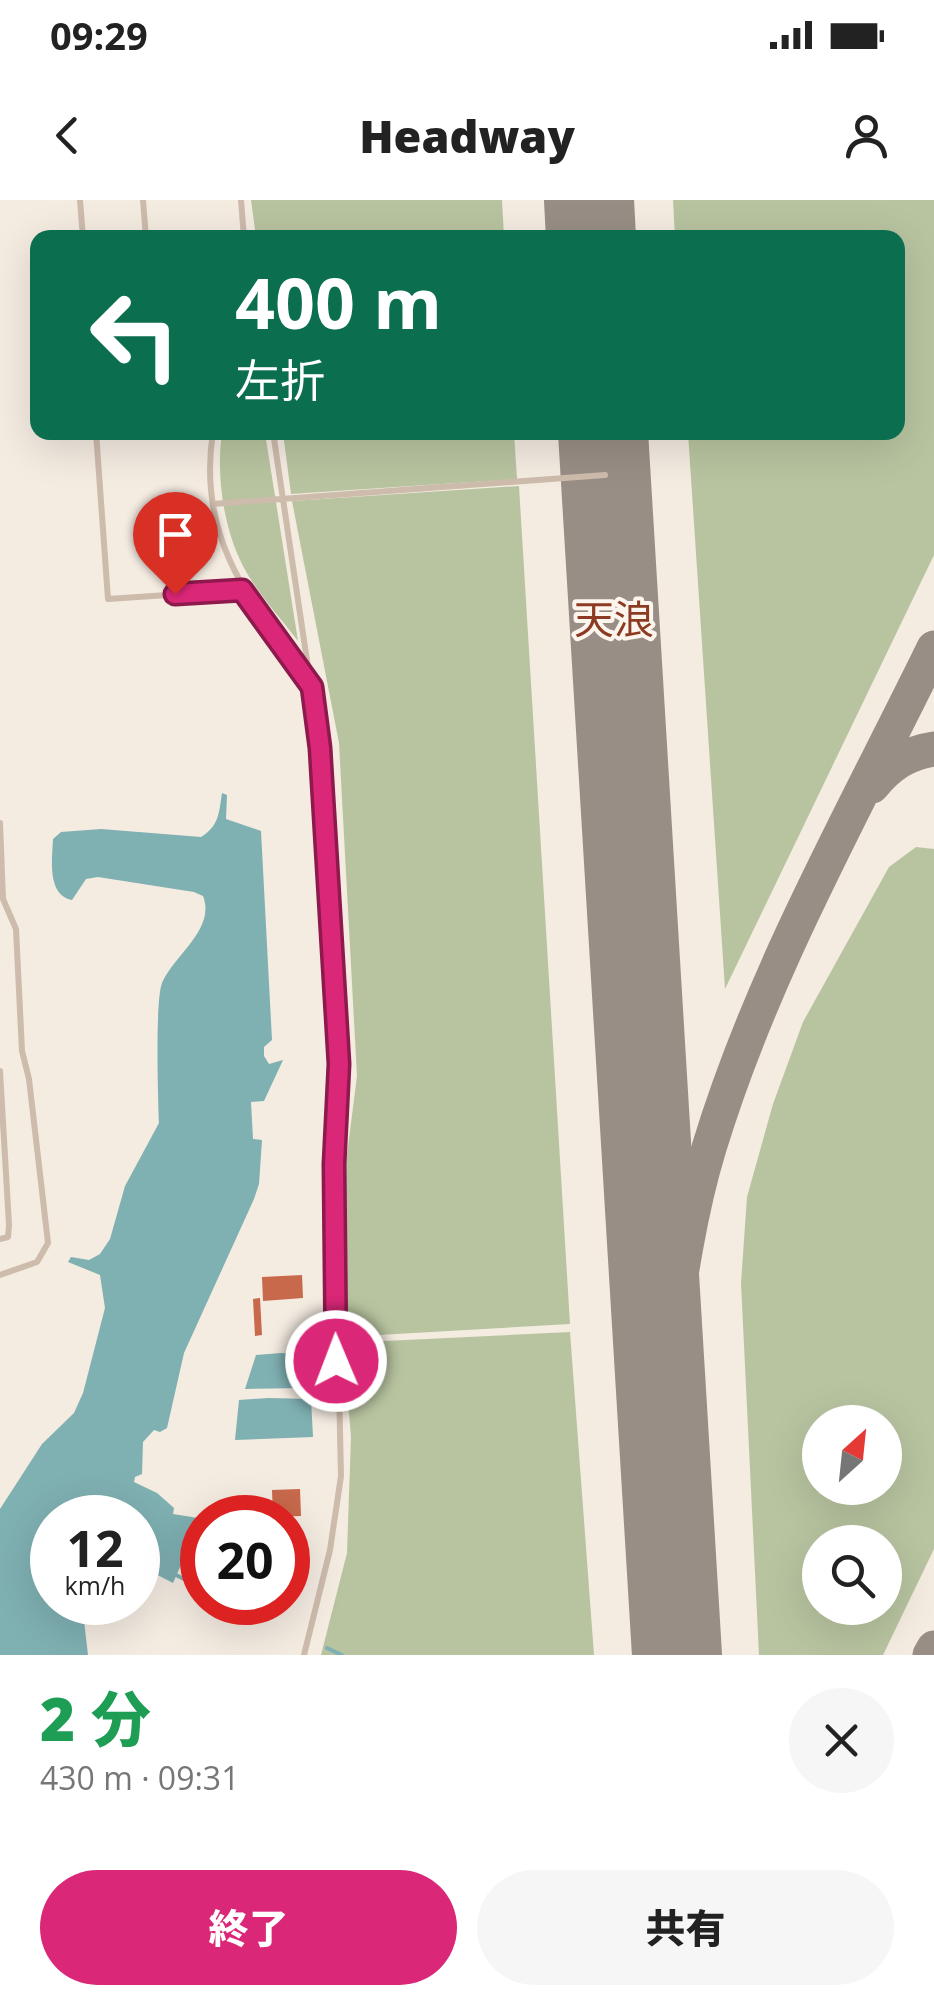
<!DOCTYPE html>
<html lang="ja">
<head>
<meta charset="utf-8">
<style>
  body { margin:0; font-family:"Open Sans","Noto Sans JP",sans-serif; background:#f6f6f6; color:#222; height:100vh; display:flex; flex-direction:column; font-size:38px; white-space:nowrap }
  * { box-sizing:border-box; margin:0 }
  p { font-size:32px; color:#767676 }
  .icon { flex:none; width:55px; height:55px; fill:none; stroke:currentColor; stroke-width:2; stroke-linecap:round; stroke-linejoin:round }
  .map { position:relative; height:1455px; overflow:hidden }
  .drawer { display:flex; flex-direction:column; background:#fff; flex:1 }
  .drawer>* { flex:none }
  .banner { position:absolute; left:30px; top:30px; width:875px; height:210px; border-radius:20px; box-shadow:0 10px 40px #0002; background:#0b6e4f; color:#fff; overflow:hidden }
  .needle { width:65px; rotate:27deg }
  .buttons { position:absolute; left:802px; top:1205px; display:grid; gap:20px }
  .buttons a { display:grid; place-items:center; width:100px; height:100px; border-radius:50%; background:#fff; box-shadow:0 10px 40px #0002; font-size:50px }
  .speed { position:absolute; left:30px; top:1295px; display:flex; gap:20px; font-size:50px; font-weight:700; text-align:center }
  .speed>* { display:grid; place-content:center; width:130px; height:130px; border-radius:50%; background:#fff; box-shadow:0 10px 40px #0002; line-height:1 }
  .speed small { font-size:25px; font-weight:400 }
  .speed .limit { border:15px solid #d22; background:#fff; color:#111 }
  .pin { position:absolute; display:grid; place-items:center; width:85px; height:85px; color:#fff; margin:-102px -42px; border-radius:50% 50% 50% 0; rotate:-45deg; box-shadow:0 0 10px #0007 }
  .pin .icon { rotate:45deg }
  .me { position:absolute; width:110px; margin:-55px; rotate:359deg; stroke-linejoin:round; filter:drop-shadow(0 0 8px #0008) }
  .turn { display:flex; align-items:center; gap:35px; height:210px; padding:0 40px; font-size:45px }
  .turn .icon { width:130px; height:130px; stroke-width:2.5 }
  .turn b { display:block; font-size:70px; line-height:85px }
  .round { display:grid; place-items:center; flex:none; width:105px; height:105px; border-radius:52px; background:#f6f6f6 }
  .head { display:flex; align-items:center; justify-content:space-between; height:170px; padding:0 40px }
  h1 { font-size:60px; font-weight:800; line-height:75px; color:#1e9e55 }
  .cta { display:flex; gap:20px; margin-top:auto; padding:20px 40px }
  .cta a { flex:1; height:115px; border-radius:60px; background:#db2777; color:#fff; font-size:40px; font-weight:800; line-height:115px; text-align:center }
  .cta a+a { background:#f6f6f6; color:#222 }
  .status { display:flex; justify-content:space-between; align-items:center; height:70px; padding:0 50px; background:#fff; direction:ltr }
  .status svg { height:28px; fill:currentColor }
  header { display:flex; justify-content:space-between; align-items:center; height:130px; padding:0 40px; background:#fff; font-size:45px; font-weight:800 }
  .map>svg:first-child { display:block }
</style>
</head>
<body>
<div class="status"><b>09:29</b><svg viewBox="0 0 49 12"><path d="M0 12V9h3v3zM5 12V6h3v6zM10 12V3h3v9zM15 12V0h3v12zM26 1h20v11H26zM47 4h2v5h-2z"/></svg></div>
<header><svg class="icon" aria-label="back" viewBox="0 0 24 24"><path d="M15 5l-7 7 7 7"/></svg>Headway<svg class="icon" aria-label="person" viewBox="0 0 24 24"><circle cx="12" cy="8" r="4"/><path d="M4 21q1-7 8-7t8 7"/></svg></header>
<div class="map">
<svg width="934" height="1455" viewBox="0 0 934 1455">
  <rect width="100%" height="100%" fill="#f4ebe1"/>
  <path fill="#b8c4a0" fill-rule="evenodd" d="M 251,0 L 502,0 L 504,37 L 256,37 Z
    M 673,0 L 934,0 L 934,355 L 725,789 L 688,233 L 898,232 L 898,38 L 675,37 Z
    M 222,233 L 265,233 L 298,441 C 279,416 256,392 242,364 C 223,326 216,274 222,233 Z
    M 283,233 L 514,233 L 517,279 L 291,294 Z
    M 519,286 L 570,1124 L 344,1137 L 345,970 L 357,876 L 339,543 L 292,301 Z
    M 916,647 L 934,649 L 934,1349 L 883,1455 L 759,1455 L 741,1083 L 747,997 L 773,904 L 803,822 L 889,667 ZM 885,1222 L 885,1288 L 820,1288 L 820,1222 ZM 885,1342 L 885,1408 L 820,1408 L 820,1342 Z
    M 570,1132 L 594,1455 L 321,1455 L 347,1353 L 351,1237 L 343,1143 Z"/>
  <path fill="#7fb0b2" d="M 222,593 L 227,595 L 226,619 L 261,631 L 272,840 L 264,847 L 264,856 L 269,864 L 283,860 L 264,901 L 251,902 L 253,939 L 262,940 L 259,984 L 254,999 L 184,1153 L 167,1228 L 160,1232 L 154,1230 L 143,1242 L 142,1274 L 135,1277 L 134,1282 L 157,1293 L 174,1308 L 173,1314 L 198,1318 L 202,1324 L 202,1337 L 196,1331 L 173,1383 L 138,1365 L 138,1318 L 52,1318 L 52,1402 L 82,1403 L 88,1455 L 0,1455 L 0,1309 L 42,1244 L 74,1213 L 83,1193 L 105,1108 L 100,1075 L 68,1062 L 71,1057 L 89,1060 L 100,1054 L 110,1039 L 125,986 L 159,923 C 158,899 155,801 162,783 C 174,755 216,729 203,696 L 194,692 L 98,677 L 86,679 L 72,700 C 47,695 52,660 53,639 L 61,632 L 101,629 L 201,637 C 219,626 219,613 222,593 Z
    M 281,1153 L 306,1155 L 306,1188 L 245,1189 L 256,1155 Z
    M 268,1198 L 311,1199 L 313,1237 L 235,1240 L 239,1200 Z"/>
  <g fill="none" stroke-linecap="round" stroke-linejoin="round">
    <path stroke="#7fb0b2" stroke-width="4" d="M 176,1375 L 202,1388
      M 234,1402 L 267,1418
      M 327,1448 L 342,1455"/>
    <path stroke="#988e86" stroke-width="35" d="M 872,586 C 889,565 907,553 934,549
      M 662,1203 C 675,1119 684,1030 709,948 C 762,773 854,612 934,448
      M 930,1455 L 934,1448"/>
    <path stroke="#988e86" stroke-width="90" d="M 589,0 L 591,38
      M 603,232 L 677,1455"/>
  </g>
  <path fill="#c8694b" d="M 302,1075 L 303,1098 L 263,1101 L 262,1077 Z
    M 260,1098 L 262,1135 L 255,1136 L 253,1099 Z
    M 300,1289 L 301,1316 L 273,1317 L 272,1290 Z"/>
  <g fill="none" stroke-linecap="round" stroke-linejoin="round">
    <path stroke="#cdbbac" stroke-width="6" d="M 80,0 L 83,38
      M 143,0 L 146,38
      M 241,0 L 244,38
      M 96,232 L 108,399 L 242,390
      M 213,232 C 196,339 252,404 310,484
      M 273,232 L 320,548 L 339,864 L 334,964 L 341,1276 L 330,1350 L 304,1455
      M 213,304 L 605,275
      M 0,623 L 3,699 L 16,729 L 22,851 L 29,879 L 48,1043 L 37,1062 L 0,1075
      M 0,871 L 9,1025 L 8,1037 L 0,1039"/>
  </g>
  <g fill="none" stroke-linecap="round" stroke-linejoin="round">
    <g stroke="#8e194d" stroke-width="25">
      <path id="route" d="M 175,394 L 242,390 L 312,487 L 320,548 L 339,864 L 334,964 L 336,1161"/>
    </g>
    <use href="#route" stroke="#db2777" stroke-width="18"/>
  </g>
  <g text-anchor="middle" stroke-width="8" stroke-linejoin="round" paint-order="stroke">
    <g font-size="40" fill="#8c3b22" stroke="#fbf5ee">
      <text x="614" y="434">天浪</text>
    </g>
  </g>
</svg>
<div class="buttons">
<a><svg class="needle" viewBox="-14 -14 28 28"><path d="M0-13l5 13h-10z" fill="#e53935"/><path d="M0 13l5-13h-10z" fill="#767676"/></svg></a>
<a><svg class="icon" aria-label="search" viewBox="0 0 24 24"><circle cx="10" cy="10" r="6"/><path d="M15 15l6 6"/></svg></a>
</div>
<div class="speed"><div>12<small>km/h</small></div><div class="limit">20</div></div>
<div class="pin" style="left:175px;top:394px;background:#d93025"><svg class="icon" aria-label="arrive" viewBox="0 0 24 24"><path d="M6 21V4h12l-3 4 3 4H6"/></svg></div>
<svg class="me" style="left:336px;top:1161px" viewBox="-20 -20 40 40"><circle r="17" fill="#db2777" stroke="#fff" stroke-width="3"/><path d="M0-11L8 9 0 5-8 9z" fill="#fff"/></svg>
<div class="banner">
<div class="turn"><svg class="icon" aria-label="left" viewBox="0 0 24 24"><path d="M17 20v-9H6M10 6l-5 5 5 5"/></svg><div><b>400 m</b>左折</div></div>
</div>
</div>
<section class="drawer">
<div class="head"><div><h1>2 分</h1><p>430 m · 09:31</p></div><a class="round"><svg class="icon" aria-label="close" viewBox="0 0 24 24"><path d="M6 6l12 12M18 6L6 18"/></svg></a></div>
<div class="cta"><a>終了</a><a>共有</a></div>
</section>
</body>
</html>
